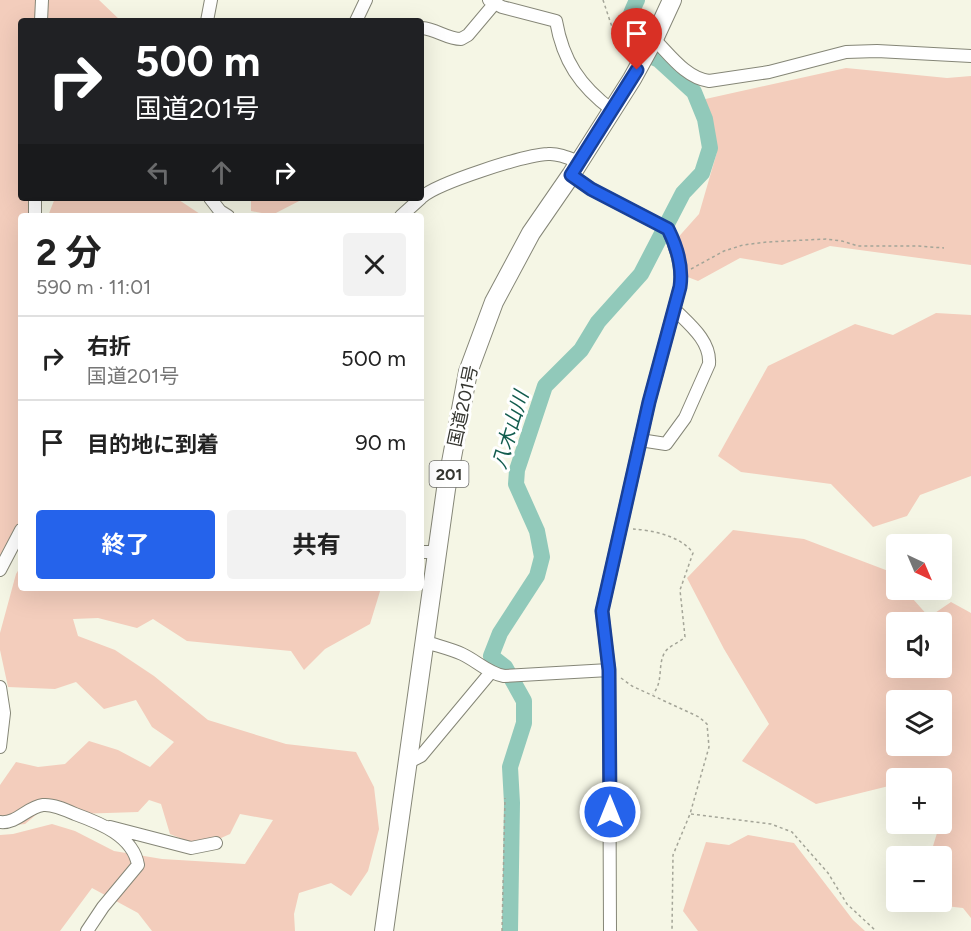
<!DOCTYPE html>
<html lang="ja">
<head>
<meta charset="utf-8">
<style>
  body { margin:0; font-family:Figtree,"Noto Sans JP",sans-serif; background:#f2f2f2; color:#222; height:100vh; display:flex; flex-direction:column; font-size:22px; white-space:nowrap }
  * { box-sizing:border-box; margin:0 }
  p { font-size:20px; color:#767676 }
  .icon { flex:none; width:33px; height:33px; fill:none; stroke:currentColor; stroke-width:2; stroke-linecap:round; stroke-linejoin:round }
  .map { position:relative; flex:1; overflow:hidden }
  .sheet { position:absolute; left:18px; top:213px; width:406px; height:378px; display:flex; flex-direction:column; background:#fff; border-radius:6px; box-shadow:0 6px 24px #0002 }
  .sheet>* { flex:none }
  .banner { position:absolute; left:18px; top:18px; width:406px; height:183px; border-radius:6px; box-shadow:0 6px 24px #0002; background:#202124; color:#fff; overflow:hidden }
  .needle { width:39px; rotate:136deg }
  .buttons { position:absolute; left:886px; top:534px; display:grid; gap:12px }
  .buttons a { display:grid; place-items:center; width:66px; height:66px; border-radius:6px; background:#fff; box-shadow:0 6px 24px #0002; font-size:30px }
  .pin { position:absolute; display:grid; place-items:center; width:51px; height:51px; color:#fff; margin:-62px -26px; border-radius:50% 50% 50% 0; rotate:-45deg; box-shadow:0 0 6px #0007 }
  .pin .icon { rotate:45deg }
  .me { position:absolute; width:66px; margin:-33px; rotate:0deg; stroke-linejoin:round; filter:drop-shadow(0 0 4px #0008) }
  .turn { display:flex; align-items:center; gap:21px; height:126px; padding:0 18px; font-size:27px }
  .turn .icon { width:78px; height:78px; stroke-width:2.5 }
  .turn b { display:block; font-size:42px; line-height:51px }
  .lanes { display:flex; align-items:center; height:57px; padding:0 18px; background:#0003; justify-content:center; gap:30px; direction:ltr }
  .lanes .off { opacity:.35 }
  .round { display:grid; place-items:center; flex:none; width:63px; height:63px; border-radius:6px; background:#f2f2f2 }
  .headline { display:flex; align-items:center; justify-content:space-between; height:102px; padding:0 18px }
  h1 { font-size:36px; font-weight:700; line-height:45px }
  .cta { display:flex; gap:12px; margin-top:auto; padding:12px 18px }
  .cta a { flex:1; height:69px; border-radius:6px; background:#2563eb; color:#fff; font-size:24px; font-weight:700; line-height:69px; text-align:center }
  .cta a+a { background:#f2f2f2; color:#222 }
  ul { padding:0; list-style:none }
  li { display:flex; align-items:center; gap:18px; height:84px; padding:0 18px; border-top:2px solid #e0e0e0 }
  li div { flex:1 }
  li b { display:block; font-size:22px }
  li em { font-style:normal }
  .map>svg:first-child { display:block }
</style>
</head>
<body>
<div class="map">
<svg width="971" height="931" viewBox="0 0 971 931">
  <rect width="100%" height="100%" fill="#f5f6e5"/>
  <path fill="#f3cdbc" fill-rule="evenodd" d="M 0,0 L 39,0 L 36,21 L 21,21 L 21,198 L 28,198 L 30,216 L 21,216 L 21,532 L 0,564 Z
    M 48,0 L 99,0 L 121,21 L 48,21 Z
    M 846,68 L 947,78 L 971,76 L 971,265 L 830,246 L 782,265 L 740,258 L 698,281 L 685,276 L 674,242 L 699,214 L 717,152 L 701,100 Z
    M 55,198 L 176,198 L 203,216 L 48,216 Z
    M 251,198 L 305,198 L 272,215 L 251,211 Z
    M 936,313 L 971,315 L 971,476 L 920,495 L 907,516 L 873,527 L 831,484 L 741,472 L 718,456 L 768,366 L 855,324 L 893,335 Z
    M 733,530 L 804,539 L 891,572 L 897,580 L 897,590 L 905,590 L 929,617 L 951,602 L 971,613 L 971,918 L 963,908 L 945,906 L 942,898 L 942,856 L 930,856 L 937,833 L 931,824 L 942,824 L 942,778 L 897,778 L 897,784 L 816,804 L 742,761 L 769,724 L 724,649 L 687,578 ZM 942,622 L 942,668 L 897,668 L 897,622 ZM 942,700 L 942,746 L 897,746 L 897,700 Z
    M 21,566 L 21,588 L 381,588 L 370,624 L 325,649 L 304,670 L 291,651 L 187,641 L 153,619 L 137,628 L 98,618 L 73,619 L 78,636 L 115,650 L 154,676 L 208,720 L 286,744 L 356,752 L 374,787 L 379,829 L 368,871 L 351,896 L 331,883 L 299,893 L 294,914 L 295,931 L 152,931 L 138,913 L 92,888 L 60,931 L 0,931 L 0,835 L 13,834 L 52,824 L 75,831 L 114,851 L 162,859 L 245,864 L 273,820 L 240,814 L 230,834 L 201,847 L 170,834 L 161,804 L 149,800 L 138,812 L 76,814 L 43,809 L 25,824 L 0,827 L 0,785 L 16,762 L 38,767 L 65,764 L 89,741 L 118,750 L 150,767 L 174,742 L 152,727 L 136,700 L 104,709 L 76,682 L 55,689 L 8,687 L 0,650 L 0,633 L 16,574 Z
    M 748,835 L 794,843 L 853,920 L 865,931 L 698,931 L 683,911 L 706,842 L 729,845 Z"/>
  <g fill="none" stroke-linecap="round" stroke-linejoin="round">
    <path stroke="#91c9ba" stroke-width="16" d="M 510,931 L 512,803 L 510,767 L 524,723 L 524,701 L 505,667 L 491,656 L 500,633 L 537,576 L 542,557 L 537,531 L 516,484 L 517,470 L 545,386 L 581,350 L 598,322 L 641,274 L 683,193 L 702,173 L 710,148 L 705,119 L 694,92 L 659,60 L 634,49 C 624,27 627,21 637,0"/>
    <g stroke="#858677" stroke-width="14">
      <path id="minor" d="M 489,0 L 502,7 L 556,21 C 563,61 580,86 612,110
        M 41,21 L 42,0
        M 207,21 L 211,0
        M 356,21 L 366,0
        M 422,28 C 436,29 447,39 461,39 L 468,35 L 495,3
        M 654,39 C 670,55 686,78 709,81 L 769,72 L 846,52 L 877,51 L 971,56
        M 571,175 L 591,189 L 668,229 C 676,247 683,267 680,287 L 649,402 L 602,611 L 609,670 L 610,931
        M 422,197 C 438,183 524,155 548,154 C 558,153 569,158 579,162
        M 35,198 L 35,216
        M 210,198 L 220,211 L 228,216
        M 401,216 L 421,198
        M 640,440 L 666,444 L 685,418 L 709,364 C 711,341 689,324 674,309
        M 422,552 L 438,552
        M 0,570 L 21,530
        M 426,642 C 438,646 451,649 462,654 C 477,661 488,673 504,676 L 609,670
        M 0,687 L 4,713 L 0,747
        M 409,762 L 421,756 L 491,672
        M 0,822 C 17,824 27,807 43,805 C 53,804 66,810 75,814 C 100,823 133,836 138,865 L 103,907 L 87,931
        M 110,827 L 191,848 L 216,843"/>
    </g>
    <g stroke="#858677" stroke-width="20">
      <path id="highway" d="M 384,931 L 446,489 L 468,372 L 494,302 L 531,233 L 571,175 L 632,79 L 654,39 L 672,0"/>
    </g>
    <path stroke="#a4a598" stroke-width="1.5" stroke-dasharray="3 3" stroke-linecap="butt" d="M 603,0 L 614,33 L 628,57
      M 691,269 L 724,251 L 743,245 L 767,242 L 826,239 L 842,241 L 858,246 L 919,246 L 944,248
      M 633,529 C 652,530 681,536 693,553 L 680,590 L 685,637 C 679,643 670,645 665,652 C 657,665 664,681 653,694
      M 621,678 L 632,686 L 699,717 L 707,724 L 709,747 L 690,814 L 673,855 L 672,931
      M 691,814 L 771,824 L 792,832 L 828,873 L 847,904 L 876,931
      M 502,931 L 505,798"/>
    <use href="#minor" stroke="#fff" stroke-width="12"/>
    <use href="#highway" stroke="#fff" stroke-width="18"/>
  </g>
  <g fill="none" stroke-linecap="round" stroke-linejoin="round">
    <g stroke="#184099" stroke-width="15">
      <path id="route" d="M 610,812 L 609,670 L 602,611 L 649,402 L 680,287 C 683,267 677,247 668,229 L 591,189 L 571,175 L 637,70"/>
    </g>
    <use href="#route" stroke="#2563eb" stroke-width="10"/>
  </g>
  <g text-anchor="middle" stroke-width="6" stroke-linejoin="round" paint-order="stroke">
    <rect fill="#fff" stroke="#72726e" stroke-width="1.5" x="429.5" y="461" width="39" height="26" rx="4.5"/>
    <g font-size="16" font-weight="bold" fill="#353630">
      <text x="449" y="480">201</text>
    </g>
    <g font-size="18" fill="#353630" stroke="#fff">
      <text transform="translate(463 406) rotate(-78)" y="6">国道201号</text>
    </g>
    <g font-size="20" font-style="italic" fill="#125c4e" stroke="#fff">
      <text transform="translate(510 430) rotate(-73)" y="7">八木山川</text>
    </g>
  </g>
</svg>
<div class="buttons">
<a><svg class="needle" viewBox="-14 -14 28 28"><path d="M0-13l5 13h-10z" fill="#e53935"/><path d="M0 13l5-13h-10z" fill="#767676"/></svg></a>
<a><svg class="icon" aria-label="sound" viewBox="0 0 24 24"><path d="M4 9h4l5-4v14l-5-4H4zM17 9q2 3 0 6"/></svg></a>
<a><svg class="icon" aria-label="layers" viewBox="0 0 24 24"><path d="M12 4l9 5-9 5-9-5zM3 14l9 5 9-5"/></svg></a>
<a>+</a>
<a>−</a>
</div>
<div class="pin" style="left:637px;top:70px;background:#d93025"><svg class="icon" aria-label="arrive" viewBox="0 0 24 24"><path d="M6 21V4h12l-3 4 3 4H6"/></svg></div>
<svg class="me" style="left:610px;top:812px" viewBox="-20 -20 40 40"><circle r="17" fill="#2563eb" stroke="#fff" stroke-width="3"/><path d="M0-11L8 9 0 5-8 9z" fill="#fff"/></svg>
<div class="banner">
<div class="turn"><svg class="icon" aria-label="right" viewBox="0 0 24 24"><path d="M7 20v-9h11M14 6l5 5-5 5"/></svg><div><b>500 m</b>国道201号</div></div>
<div class="lanes"><svg class="icon off" aria-label="left" viewBox="0 0 24 24"><path d="M17 20v-9H6M10 6l-5 5 5 5"/></svg><svg class="icon off" aria-label="ahead" viewBox="0 0 24 24"><path d="M12 20V5M6 11l6-6 6 6"/></svg><svg class="icon" aria-label="right" viewBox="0 0 24 24"><path d="M7 20v-9h11M14 6l5 5-5 5"/></svg></div>
</div>
<section class="sheet">
<div class="headline"><div><h1>2 分</h1><p>590 m · 11:01</p></div><a class="round"><svg class="icon" aria-label="close" viewBox="0 0 24 24"><path d="M6 6l12 12M18 6L6 18"/></svg></a></div>
<ul>
<li><svg class="icon" aria-label="right" viewBox="0 0 24 24"><path d="M7 20v-9h11M14 6l5 5-5 5"/></svg><div><b>右折</b><p>国道201号</p></div><em>500 m</em></li>
<li><svg class="icon" aria-label="arrive" viewBox="0 0 24 24"><path d="M6 21V4h12l-3 4 3 4H6"/></svg><div><b>目的地に到着</b></div><em>90 m</em></li>
</ul>
<div class="cta"><a>終了</a><a>共有</a></div>
</section>
</div>
</body>
</html>
